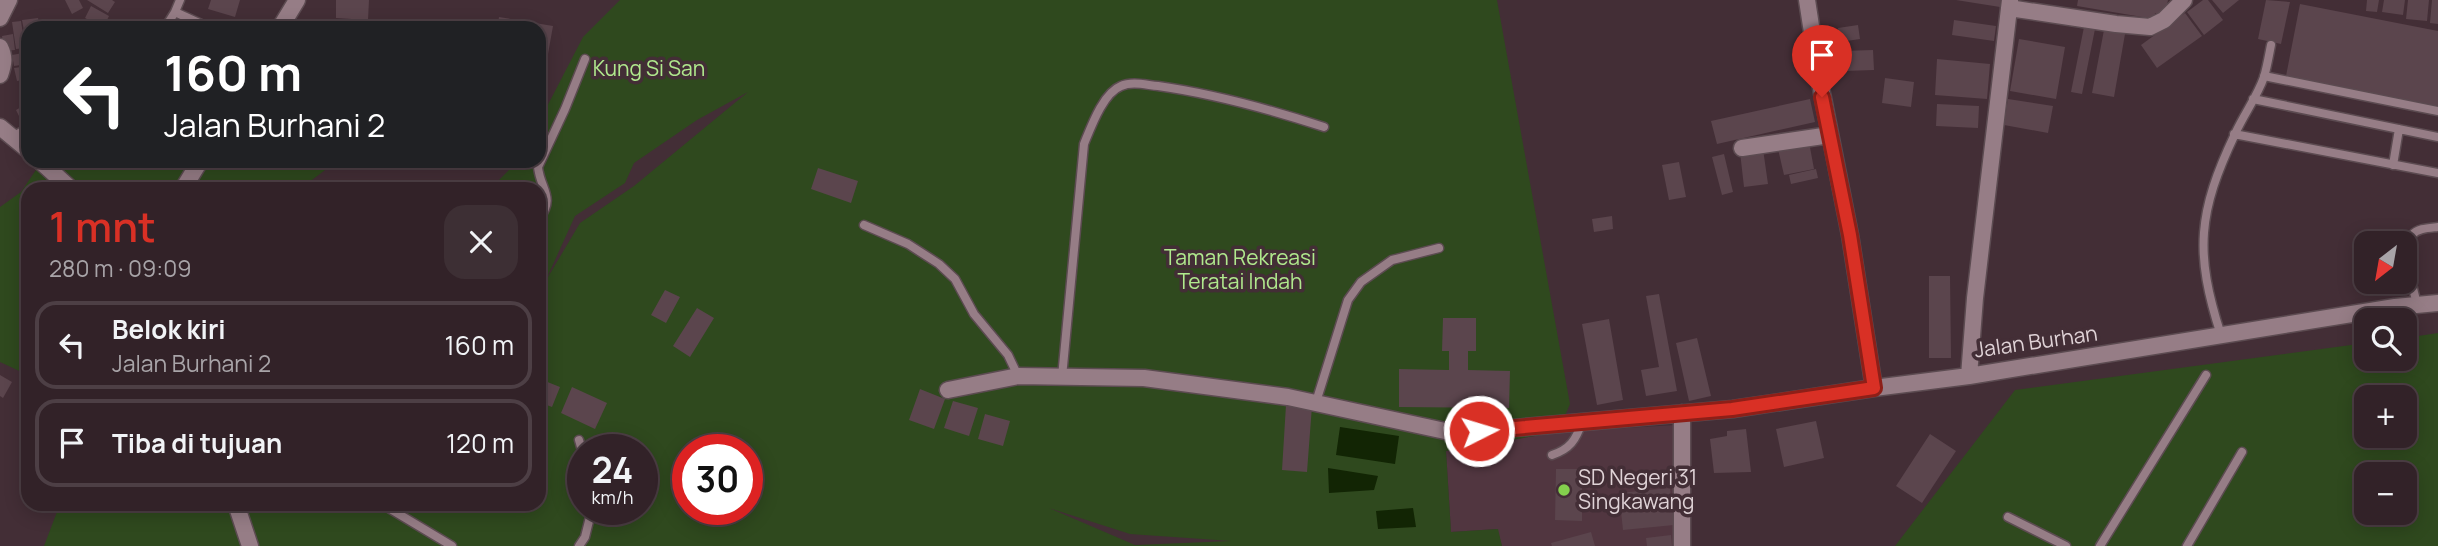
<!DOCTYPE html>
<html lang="id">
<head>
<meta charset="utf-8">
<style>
  body { margin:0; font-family:Manrope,sans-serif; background:#3d2f34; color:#f1f3f6; height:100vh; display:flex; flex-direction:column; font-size:26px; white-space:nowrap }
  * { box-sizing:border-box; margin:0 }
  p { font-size:23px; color:#a8a4a8 }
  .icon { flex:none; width:38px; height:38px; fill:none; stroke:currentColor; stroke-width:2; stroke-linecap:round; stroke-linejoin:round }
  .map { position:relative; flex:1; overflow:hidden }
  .panel { position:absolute; left:21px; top:182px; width:525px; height:329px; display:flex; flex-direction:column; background:#322228; border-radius:21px; box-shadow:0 4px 18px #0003,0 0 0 2px #4d3f45 }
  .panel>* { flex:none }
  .hud { position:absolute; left:21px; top:21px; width:525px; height:147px; border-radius:21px; box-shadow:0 4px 18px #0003,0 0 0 2px #4d3f45; background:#202124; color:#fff; overflow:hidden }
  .needle { width:46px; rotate:211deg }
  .fabs { position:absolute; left:2354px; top:231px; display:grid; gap:14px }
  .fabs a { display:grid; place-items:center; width:63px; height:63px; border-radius:14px; background:#322228; box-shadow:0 4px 18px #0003,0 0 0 2px #4d3f45; font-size:35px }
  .speed { position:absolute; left:567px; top:434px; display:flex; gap:14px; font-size:35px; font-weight:700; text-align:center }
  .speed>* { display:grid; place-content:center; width:91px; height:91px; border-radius:50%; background:#322228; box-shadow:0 4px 18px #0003,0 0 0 2px #4d3f45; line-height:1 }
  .speed small { font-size:18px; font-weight:400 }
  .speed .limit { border:10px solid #d22; background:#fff; color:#111 }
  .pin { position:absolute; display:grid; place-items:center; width:60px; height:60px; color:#fff; margin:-72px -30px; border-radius:50% 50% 50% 0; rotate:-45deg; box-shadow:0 0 7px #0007 }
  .pin .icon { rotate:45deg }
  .me { position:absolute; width:77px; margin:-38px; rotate:85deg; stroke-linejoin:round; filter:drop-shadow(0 0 5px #0008) }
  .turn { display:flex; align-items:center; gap:24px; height:147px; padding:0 28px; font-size:32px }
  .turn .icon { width:91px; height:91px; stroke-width:2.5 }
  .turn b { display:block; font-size:49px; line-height:60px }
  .round { display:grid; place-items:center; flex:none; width:74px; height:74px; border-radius:21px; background:#3d2f34 }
  .overview { display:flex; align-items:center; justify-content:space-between; height:119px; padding:0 28px }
  h1 { font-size:42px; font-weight:600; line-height:52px; color:#d93025 }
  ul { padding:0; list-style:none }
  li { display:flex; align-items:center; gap:21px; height:88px; margin:0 14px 10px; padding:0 14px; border:4px solid #4d3f45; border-radius:21px }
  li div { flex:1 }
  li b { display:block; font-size:26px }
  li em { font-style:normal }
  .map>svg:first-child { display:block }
</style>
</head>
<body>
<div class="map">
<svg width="2438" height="546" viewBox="0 0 2438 546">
  <rect width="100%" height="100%" fill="#432e36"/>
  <path fill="#513640" d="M 1676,425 L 1681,546 L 1502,546 L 1497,529 L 1451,532 L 1446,451 L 1558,432 Z"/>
  <path fill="#2f491e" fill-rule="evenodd" d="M 620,0 L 1497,0 L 1570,404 L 1558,432 L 1446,451 L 1451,532 L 1498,529 L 1502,546 L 44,546 L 60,504 L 539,504 L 539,189 L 490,189 L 518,161 L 539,161 L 539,122 L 583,37 ZM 748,92 L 634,186 L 580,223 L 545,282 L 575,216 L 625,183 L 634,163 L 697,120 ZM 583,450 L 642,450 L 642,509 L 583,509 ZM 688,450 L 747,450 L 747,509 L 688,509 ZM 1049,508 L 1130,534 L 1231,541 L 1135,545 Z
    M 42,161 L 337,161 L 300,189 L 28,189 L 28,375 L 0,362 L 0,207 L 21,192 Z
    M 2438,333 L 2438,546 L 1895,546 L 2015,390 L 2366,343 L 2366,359 L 2404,359 L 2405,338 ZM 2366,397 L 2404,397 L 2404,436 L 2366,436 ZM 2366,474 L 2404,474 L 2404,513 L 2366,513 Z"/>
  <path fill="#122504" d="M 1340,427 L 1399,436 L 1395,464 L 1336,455 Z
    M 1328,468 L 1378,476 L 1374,490 L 1329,493 Z
    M 1413,508 L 1416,527 L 1378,529 L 1376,511 Z"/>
  <path fill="#5b454d" d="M 65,0 L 79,0 L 83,8 L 72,14 Z
    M 87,0 L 112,0 L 115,2 L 108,13 Z
    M 211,0 L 240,0 L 235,17 L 208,9 Z
    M 336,0 L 369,0 L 368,20 L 336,18 Z
    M 1956,0 L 2001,0 L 2000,7 Z
    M 2078,0 L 2168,0 L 2165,15 L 2155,13 L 2154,19 L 2077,6 Z
    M 2203,0 L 2208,0 L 2223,20 L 2204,35 L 2187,12 Z
    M 2212,0 L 2239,0 L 2223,13 Z
    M 2266,0 L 2290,2 L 2281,44 L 2258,39 Z
    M 2367,0 L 2379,0 L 2377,12 L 2366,11 Z
    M 2384,0 L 2405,0 L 2403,15 L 2382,12 Z
    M 2408,0 L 2429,0 L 2427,21 L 2406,19 Z
    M 2432,0 L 2438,0 L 2438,24 L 2430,23 Z
    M 2300,4 L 2438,31 L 2438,106 L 2286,76 Z
    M 91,6 L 109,16 L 103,28 L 85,18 Z
    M 2185,13 L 2202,36 L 2157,68 L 2141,45 Z
    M 499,17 L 553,26 L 548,54 L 539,53 L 539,28 L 497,28 Z
    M 38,18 L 40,28 L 28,28 L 27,47 L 22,20 Z
    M 1954,20 L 1996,26 L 1994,41 L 1952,35 Z
    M 21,21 L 25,48 L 16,49 L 12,22 Z
    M 1858,25 L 1860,39 L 1840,42 L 1838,28 Z
    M 2084,27 L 2095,29 L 2082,94 L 2071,92 Z
    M 2104,30 L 2125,34 L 2114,97 L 2092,93 Z
    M 13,34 L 15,50 L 4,51 L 2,36 Z
    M 2019,39 L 2065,47 L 2056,99 L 2010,91 Z
    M 1873,50 L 1874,70 L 1844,71 L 1843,51 Z
    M 28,52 L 28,64 L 14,66 L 12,55 Z
    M 1937,59 L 1990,64 L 1987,99 L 1935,95 Z
    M 28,66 L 28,79 L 17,81 L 14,68 Z
    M 1885,78 L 1914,82 L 1911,107 L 1882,103 Z
    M 1810,99 L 1815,122 L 1717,144 L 1711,121 Z
    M 2008,99 L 2053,106 L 2048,133 L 2004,125 Z
    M 28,103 L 28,119 L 22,122 L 16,110 Z
    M 1937,104 L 1979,106 L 1978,128 L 1936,126 Z
    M 1809,142 L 1814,169 L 1784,175 L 1778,149 Z
    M 1763,149 L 1768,184 L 1744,187 L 1740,152 Z
    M 1724,154 L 1733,192 L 1722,195 L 1712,157 Z
    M 1679,162 L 1686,197 L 1669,200 L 1662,165 Z
    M 818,168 L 858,181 L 851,203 L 811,189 Z
    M 1816,169 L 1818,178 L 1791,184 L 1789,175 Z
    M 1612,216 L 1613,229 L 1594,232 L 1592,219 Z
    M 1929,276 L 1950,276 L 1951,358 L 1929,358 Z
    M 665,290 L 680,297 L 666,323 L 651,315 Z
    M 1659,294 L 1677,391 L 1646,396 L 1641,370 L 1659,367 L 1646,296 Z
    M 697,308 L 714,318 L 690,357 L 673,346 Z
    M 1443,318 L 1476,318 L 1476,351 L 1468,351 L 1468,370 L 1510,371 L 1509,408 L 1399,407 L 1399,369 L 1449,370 L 1449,351 L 1442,351 Z
    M 1609,319 L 1623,400 L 1597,405 L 1582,324 Z
    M 1697,338 L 1711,396 L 1689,401 L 1676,343 Z
    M 0,375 L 12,382 L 3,398 L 0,396 Z
    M 545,381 L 560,387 L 552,407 L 539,402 L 539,396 Z
    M 572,387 L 607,403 L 595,429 L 561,413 Z
    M 920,389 L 945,399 L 934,429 L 909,420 Z
    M 953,401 L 978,408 L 969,436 L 944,428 Z
    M 1286,405 L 1312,406 L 1307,472 L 1282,470 Z
    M 985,414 L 1010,421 L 1003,446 L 978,439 Z
    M 1816,421 L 1824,458 L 1784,467 L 1776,429 Z
    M 1746,429 L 1751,472 L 1714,473 L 1710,439 L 1727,436 L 1727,431 Z
    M 1930,434 L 1956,451 L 1922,503 L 1896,486 Z
    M 1556,469 L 1582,469 L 1582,521 L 1555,520 Z
    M 1670,488 L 1674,525 L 1623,530 L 1619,493 Z
    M 1591,532 L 1595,546 L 1552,546 L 1551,543 Z
    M 1671,535 L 1672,546 L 1647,546 L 1646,538 Z"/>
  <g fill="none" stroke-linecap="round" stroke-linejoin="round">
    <g stroke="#5c4b51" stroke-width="11">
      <path id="service" d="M 175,12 L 180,0
        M 165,28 L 175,12 L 210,28
        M 2264,76 L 2438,111
        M 2253,99 L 2438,137
        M 2234,134 L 2438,173
        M 14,136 L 28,128
        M 2393,165 L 2399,129
        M 539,219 C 556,197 540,189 538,167 L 565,109 L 585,59
        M 864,225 L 908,244 L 939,264 L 955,279 L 974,314 L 1008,355 L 1018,376
        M 2417,305 C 2414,288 2399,248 2412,235 C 2418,228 2429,228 2438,227
        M 2221,335 C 2194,252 2198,212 2235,134 C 2244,114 2257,97 2264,77 C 2267,67 2269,55 2271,45
        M 1062,377 L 1084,144 C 1091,127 1103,93 1121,86 C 1132,81 1146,85 1158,86 C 1215,94 1269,109 1324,127
        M 1316,402 L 1348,300 L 1361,282 L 1392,260 L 1439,248
        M 579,440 L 583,454
        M 1552,455 C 1570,449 1576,440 1582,422
        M 382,504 L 452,546
        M 2008,517 L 2066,546
        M 579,546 L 585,537 L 592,509
        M 2100,546 L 2206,375
        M 2187,546 L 2242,452"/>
    </g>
    <g stroke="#5c4b51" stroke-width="19">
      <path id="minor" d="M 1807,0 L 1819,78 L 1850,235 L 1874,388 L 1969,376
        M 2010,0 L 1975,298 L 1969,376 L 2395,307 L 2438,303
        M 2009,8 L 2116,24 L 2150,27 L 2164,20 L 2184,0
        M 0,18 L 9,0
        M 280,28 L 297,0
        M 0,47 C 5,57 4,64 0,75
        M 0,127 L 28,150
        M 1742,148 L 1830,135
        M 40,161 L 71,189
        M 183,189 L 200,161
        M 948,390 L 1018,376 L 1144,378 L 1288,397 L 1445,431 L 1479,431 L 1733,409 L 1874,388
        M 1682,413 L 1682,546
        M 236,504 L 250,546"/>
    </g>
    <use href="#service" stroke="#967d86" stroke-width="8"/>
    <use href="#minor" stroke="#967d86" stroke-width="16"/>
  </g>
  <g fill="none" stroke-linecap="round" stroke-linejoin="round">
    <g stroke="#8d1f18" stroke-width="18">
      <path id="route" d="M 1479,431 L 1732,409 L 1874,388 L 1850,235 L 1822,97"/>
    </g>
    <use href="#route" stroke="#d93025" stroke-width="12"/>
  </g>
  <circle fill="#84cf4d" stroke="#432e36" stroke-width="2.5" cx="1564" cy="490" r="7"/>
  <g text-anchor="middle" stroke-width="7" stroke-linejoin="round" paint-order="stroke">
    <g font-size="21" fill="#b0e98d" stroke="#432e36">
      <text x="649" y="76">Kung Si San</text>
      <text x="1240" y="265">Taman Rekreasi<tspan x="1240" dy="24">Teratai Indah</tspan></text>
    </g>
    <g font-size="21" fill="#dfd2d6" stroke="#432e36">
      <text transform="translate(2036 342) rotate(-8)" y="7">Jalan Burhan</text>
    </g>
    <g font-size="21" fill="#dfd2d6" stroke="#432e36" text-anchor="start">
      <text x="1578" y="485">SD Negeri 31<tspan x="1578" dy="24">Singkawang</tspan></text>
    </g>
  </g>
</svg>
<div class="fabs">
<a><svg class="needle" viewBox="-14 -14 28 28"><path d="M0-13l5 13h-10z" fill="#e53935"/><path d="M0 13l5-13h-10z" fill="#a8a4a8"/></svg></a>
<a><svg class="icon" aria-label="search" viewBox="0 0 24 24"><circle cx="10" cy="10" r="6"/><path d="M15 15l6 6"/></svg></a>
<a>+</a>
<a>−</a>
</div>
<div class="speed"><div>24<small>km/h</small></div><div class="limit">30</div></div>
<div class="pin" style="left:1822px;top:97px;background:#d93025"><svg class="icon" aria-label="arrive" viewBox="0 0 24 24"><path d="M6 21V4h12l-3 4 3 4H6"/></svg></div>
<svg class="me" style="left:1479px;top:431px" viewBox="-20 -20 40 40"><circle r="17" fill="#d93025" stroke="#fff" stroke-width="3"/><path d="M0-11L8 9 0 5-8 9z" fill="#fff"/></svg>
<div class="hud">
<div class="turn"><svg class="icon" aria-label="left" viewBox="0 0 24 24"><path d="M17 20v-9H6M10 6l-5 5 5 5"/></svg><div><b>160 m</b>Jalan Burhani 2</div></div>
</div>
<section class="panel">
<div class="overview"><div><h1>1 mnt</h1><p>280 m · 09:09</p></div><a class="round"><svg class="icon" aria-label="close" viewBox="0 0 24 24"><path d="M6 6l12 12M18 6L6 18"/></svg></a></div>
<ul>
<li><svg class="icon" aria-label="left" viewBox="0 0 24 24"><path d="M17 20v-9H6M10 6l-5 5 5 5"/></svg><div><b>Belok kiri</b><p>Jalan Burhani 2</p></div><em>160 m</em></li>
<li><svg class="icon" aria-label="arrive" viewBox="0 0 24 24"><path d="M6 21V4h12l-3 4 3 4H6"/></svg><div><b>Tiba di tujuan</b></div><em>120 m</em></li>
</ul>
</section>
</div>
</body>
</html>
